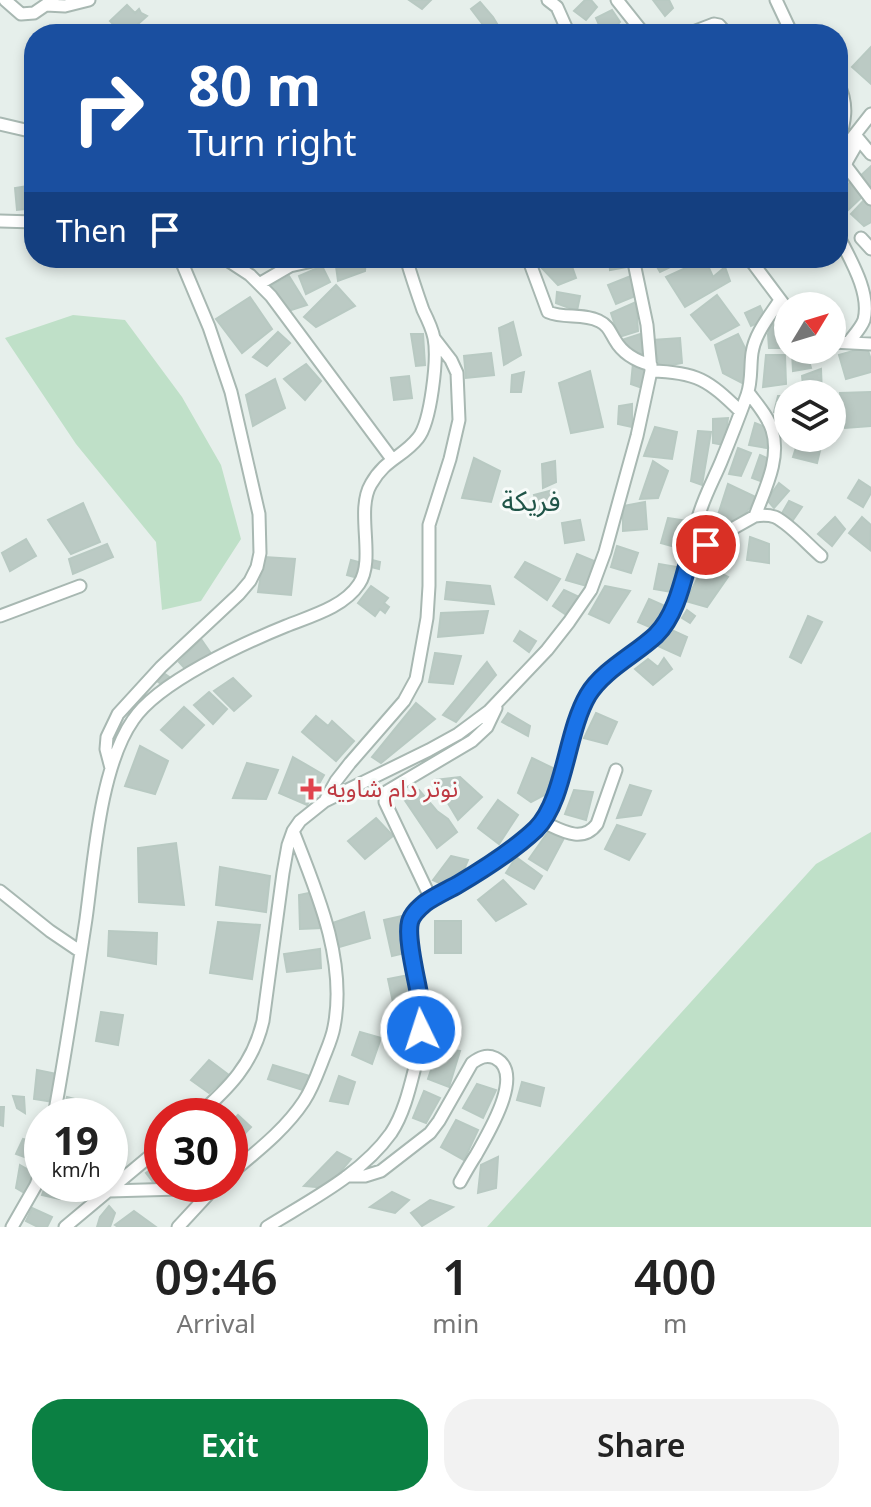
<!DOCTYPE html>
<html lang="en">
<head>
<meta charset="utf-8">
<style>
  body { margin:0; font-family:"Noto Sans","Noto Sans Arabic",sans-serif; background:#f2f2f2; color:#222; height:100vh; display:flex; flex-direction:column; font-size:30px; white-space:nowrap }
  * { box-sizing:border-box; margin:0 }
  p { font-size:26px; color:#767676 }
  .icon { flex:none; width:44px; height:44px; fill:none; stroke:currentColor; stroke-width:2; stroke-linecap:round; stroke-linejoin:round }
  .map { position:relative; height:1227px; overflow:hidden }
  .details { display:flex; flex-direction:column; background:#fff; flex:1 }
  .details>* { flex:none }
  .guide { position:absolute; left:24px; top:24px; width:824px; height:244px; border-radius:32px; box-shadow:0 4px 12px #0003; background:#1a4fa0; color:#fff; overflow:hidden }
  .needle { width:52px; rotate:52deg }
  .buttons { position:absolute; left:774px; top:292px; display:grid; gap:16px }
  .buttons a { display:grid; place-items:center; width:72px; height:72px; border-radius:50%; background:#fff; box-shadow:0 4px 12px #0003; font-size:40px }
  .speed { position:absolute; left:24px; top:1098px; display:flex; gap:16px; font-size:40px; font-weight:700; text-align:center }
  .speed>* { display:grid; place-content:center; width:104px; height:104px; border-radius:50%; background:#fff; box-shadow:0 4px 12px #0003; line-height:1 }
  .speed small { font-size:20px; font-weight:400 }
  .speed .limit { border:12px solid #d22; background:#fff; color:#111 }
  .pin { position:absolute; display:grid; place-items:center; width:68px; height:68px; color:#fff; margin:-34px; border:4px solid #fff; border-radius:50%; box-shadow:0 2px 8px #0007 }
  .me { position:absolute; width:88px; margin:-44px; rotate:356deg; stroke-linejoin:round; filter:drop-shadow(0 0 6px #0008) }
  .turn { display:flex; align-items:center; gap:28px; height:168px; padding:0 32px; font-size:36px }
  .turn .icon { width:104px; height:104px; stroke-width:2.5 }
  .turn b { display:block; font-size:56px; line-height:68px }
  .then { display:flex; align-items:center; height:76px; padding:0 32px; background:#0003; gap:16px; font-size:30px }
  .eta { display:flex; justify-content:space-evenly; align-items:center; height:136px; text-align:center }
  .eta b { font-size:48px; font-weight:600; line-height:56px }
  .action { display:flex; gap:16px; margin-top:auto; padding:16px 32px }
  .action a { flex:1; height:92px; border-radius:32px; background:#0b8043; color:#fff; font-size:32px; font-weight:600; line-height:92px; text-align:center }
  .action a+a { background:#f2f2f2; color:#222 }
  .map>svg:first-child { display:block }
</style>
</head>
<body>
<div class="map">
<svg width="871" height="1227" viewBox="0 0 871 1227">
  <rect width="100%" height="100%" fill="#e6efeb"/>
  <path fill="#bfe0c8" d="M 73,315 L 125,320 L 182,397 L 221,465 L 241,539 L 201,601 L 162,610 L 156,542 L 76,444 L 5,338 Z
    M 871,832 L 871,1227 L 487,1227 L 816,864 Z"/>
  <path fill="#bbcac4" stroke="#b8c9c2" stroke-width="2" d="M 409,0 L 431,0 L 422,9 Z
    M 585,0 L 591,0 L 597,7 L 586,20 L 574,11 Z
    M 653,0 L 669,0 L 673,8 L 665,16 Z
    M 480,2 L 493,17 L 502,32 L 490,34 L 471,9 Z
    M 127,5 L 135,13 L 139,9 L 141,13 L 147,16 L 127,34 L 120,34 L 121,32 L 110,21 Z
    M 612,10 L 620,22 L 609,34 L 603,34 L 596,18 Z
    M 871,47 L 871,84 L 852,67 Z
    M 871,166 L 871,193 L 859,177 Z
    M 851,182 L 863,196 L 847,211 L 838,202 L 838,190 Z
    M 34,185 L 34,208 L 17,210 L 15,188 Z
    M 866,198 L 871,204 L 871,222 L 864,226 L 851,214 Z
    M 339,258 L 366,258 L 365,271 L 338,281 L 335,259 Z
    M 556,258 L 569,258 L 576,278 L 558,285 L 540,266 Z
    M 609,258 L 626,258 L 627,267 L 610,270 Z
    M 657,258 L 689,258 L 660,272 L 653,260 Z
    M 705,259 L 713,277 L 725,267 L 730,281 L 685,307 L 666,277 Z
    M 322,266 L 330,282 L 306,294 L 299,276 Z
    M 633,275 L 638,295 L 616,304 L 608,285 Z
    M 289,276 L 307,305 L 288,311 L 271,286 Z
    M 336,285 L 355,306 L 316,327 L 304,317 Z
    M 557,292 L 580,296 L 577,311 L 556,303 Z
    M 717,295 L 739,325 L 711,340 L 691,315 Z
    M 250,297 L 272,329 L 242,353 L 216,319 Z
    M 636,302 L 638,331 L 619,337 L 611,313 Z
    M 760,306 L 766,319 L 751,326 L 745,313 Z
    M 772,321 L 784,348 L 769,348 L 768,334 Z
    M 513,322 L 521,355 L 504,365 L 499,328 Z
    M 278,332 L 290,343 L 267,366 L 253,357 Z
    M 411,334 L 423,334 L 425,365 L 416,366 Z
    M 640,334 L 643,354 L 633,353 L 619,341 Z
    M 738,334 L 748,354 L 744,384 L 723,373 L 715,345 Z
    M 680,338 L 682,363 L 660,367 L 653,340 Z
    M 867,347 L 871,360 L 871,372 L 846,379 L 839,355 Z
    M 796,350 L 806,350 L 811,368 L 793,371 L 792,352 Z
    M 491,353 L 494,375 L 466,378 L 464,356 Z
    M 766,355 L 785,355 L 786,384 L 763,387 Z
    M 633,363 L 648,368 L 642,388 L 631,384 Z
    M 306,364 L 321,381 L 305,400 L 284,379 Z
    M 821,369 L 822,394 L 804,394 L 802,376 Z
    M 590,371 L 603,427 L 571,433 L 559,383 Z
    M 524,372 L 521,392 L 511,392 L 512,375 Z
    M 409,376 L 412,398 L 394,400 L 391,378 Z
    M 275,379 L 285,408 L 253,426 L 246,395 Z
    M 871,392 L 871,426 L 845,428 L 840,393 Z
    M 778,396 L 788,396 L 788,417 L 774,412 Z
    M 632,404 L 632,427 L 618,424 L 619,406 Z
    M 728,418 L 724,445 L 713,443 L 713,419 Z
    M 755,423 L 768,428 L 767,448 L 749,445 Z
    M 655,427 L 677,432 L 672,459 L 644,456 Z
    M 698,431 L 711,432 L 702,485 L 691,481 Z
    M 799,438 L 823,438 L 817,463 L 793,457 Z
    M 738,448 L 751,453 L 741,476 L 729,474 Z
    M 760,455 L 769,459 L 763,482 L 752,478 Z
    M 474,458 L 500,471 L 491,502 L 462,498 Z
    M 555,461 L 556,482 L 543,488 L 542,464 Z
    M 653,461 L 668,471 L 658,498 L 640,499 Z
    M 859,480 L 871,488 L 871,493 L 863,507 L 848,498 Z
    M 779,483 L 789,491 L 774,508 L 767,500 Z
    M 728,484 L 758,498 L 737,523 L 717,518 Z
    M 553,490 L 559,510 L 540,515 L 534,495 Z
    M 789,501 L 802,507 L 793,520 L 781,515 Z
    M 645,502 L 647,529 L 623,531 L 623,506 Z
    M 83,503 L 100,542 L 71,554 L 48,520 Z
    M 835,517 L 845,529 L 832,546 L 818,534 Z
    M 862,517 L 871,525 L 870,550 L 849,533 Z
    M 668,518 L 688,521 L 679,548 L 661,543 Z
    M 580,520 L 584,540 L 565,543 L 562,523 Z
    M 750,537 L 769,544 L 769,563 L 747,560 Z
    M 26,539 L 36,556 L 10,571 L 2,553 Z
    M 107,544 L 113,557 L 73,574 L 69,559 Z
    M 617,546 L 638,553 L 631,573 L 611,567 Z
    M 577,554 L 599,563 L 587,586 L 566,580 Z
    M 264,557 L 295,559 L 291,595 L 258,592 Z
    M 351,560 L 362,563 L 358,578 L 347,575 Z
    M 372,560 L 380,562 L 379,569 L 371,567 Z
    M 525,562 L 560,579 L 547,600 L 515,577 Z
    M 659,564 L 677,567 L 672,592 L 654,589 Z
    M 704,565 L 728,577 L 707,607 L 686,601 Z
    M 447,582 L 490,586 L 494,604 L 445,599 Z
    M 371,586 L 388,598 L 384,603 L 389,607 L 385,613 L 380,609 L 375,616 L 358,603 Z
    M 605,586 L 630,591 L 609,623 L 589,614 Z
    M 564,590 L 579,597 L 568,616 L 553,606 Z
    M 649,599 L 665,606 L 654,629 L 638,622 Z
    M 687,610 L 695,616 L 690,623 L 682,618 Z
    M 488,611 L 483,633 L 438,637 L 441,613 Z
    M 808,616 L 822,622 L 801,663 L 790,657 Z
    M 665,627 L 687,637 L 680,656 L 658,646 Z
    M 520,631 L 536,641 L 529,652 L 514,641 Z
    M 201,639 L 214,658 L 188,672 L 179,662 Z
    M 435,653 L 461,656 L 453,684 L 429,682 Z
    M 664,658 L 672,669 L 653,685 L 635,669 L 648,659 L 658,667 Z
    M 487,662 L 496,675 L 456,722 L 443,715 Z
    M 165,674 L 175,681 L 165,687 L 157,681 Z
    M 233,678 L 251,696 L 234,711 L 214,691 Z
    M 209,692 L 227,709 L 213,724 L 194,705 Z
    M 416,703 L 435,719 L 381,763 L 372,757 Z
    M 184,707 L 204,725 L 182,748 L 161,730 Z
    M 508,713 L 530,726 L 528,736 L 502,722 Z
    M 596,713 L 617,722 L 607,744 L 584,738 Z
    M 316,716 L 328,726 L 332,721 L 354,741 L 336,761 L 302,732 Z
    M 140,746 L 168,761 L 155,794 L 125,786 Z
    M 293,757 L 324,775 L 307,805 L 279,793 Z
    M 532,758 L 557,770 L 548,793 L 531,802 L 518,793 Z
    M 247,763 L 278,770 L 266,799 L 233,798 Z
    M 460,777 L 482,797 L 458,820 L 434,780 Z
    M 630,785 L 651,791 L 641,815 L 617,818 Z
    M 419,790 L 437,811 L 448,819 L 457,832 L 437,848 L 404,799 Z
    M 574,790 L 593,792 L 586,820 L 565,814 Z
    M 498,800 L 518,815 L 499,844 L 478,828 Z
    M 376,818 L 393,836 L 365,859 L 348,841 Z
    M 617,825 L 645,834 L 629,860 L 605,849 Z
    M 548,832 L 564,838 L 547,870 L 529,859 Z
    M 176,843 L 184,905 L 139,902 L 138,848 Z
    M 451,856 L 468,860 L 460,879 L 448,887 L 433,880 Z
    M 516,857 L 542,876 L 534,889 L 506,873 Z
    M 220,867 L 270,876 L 266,912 L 216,905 Z
    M 503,880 L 526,904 L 496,921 L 478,900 Z
    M 314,892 L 322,928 L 300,929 L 299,895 Z
    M 364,912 L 370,938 L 336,948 L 330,924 Z
    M 402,916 L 409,952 L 392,956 L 384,920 Z
    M 435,921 L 461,921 L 461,953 L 435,953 Z
    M 218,922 L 260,925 L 252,979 L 210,973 Z
    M 109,931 L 157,933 L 156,964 L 108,956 Z
    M 320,949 L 321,968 L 287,972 L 284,954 Z
    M 409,975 L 415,1002 L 394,1007 L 388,979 Z
    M 101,1012 L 123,1015 L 118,1045 L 96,1041 Z
    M 360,1032 L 381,1038 L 372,1064 L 352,1055 Z
    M 438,1049 L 460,1051 L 449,1087 L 428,1079 Z
    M 209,1060 L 229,1075 L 209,1093 L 191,1080 Z
    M 273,1065 L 310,1076 L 303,1090 L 268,1079 Z
    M 37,1070 L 57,1074 L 54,1102 L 34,1099 Z
    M 339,1076 L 355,1082 L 348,1104 L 330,1101 Z
    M 522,1082 L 544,1088 L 540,1106 L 517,1100 Z
    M 477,1084 L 496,1090 L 483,1118 L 463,1108 Z
    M 424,1091 L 440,1098 L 426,1123 L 413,1118 Z
    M 13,1096 L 24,1097 L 25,1113 L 17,1108 Z
    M 67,1097 L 86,1102 L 83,1116 L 62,1116 Z
    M 0,1107 L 4,1107 L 3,1126 L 0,1125 Z
    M 238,1115 L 251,1127 L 237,1142 L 230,1135 L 230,1123 Z
    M 456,1120 L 478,1130 L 464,1160 L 441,1147 Z
    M 23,1139 L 41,1143 L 38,1162 L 16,1154 Z
    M 337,1152 L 351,1159 L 327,1188 L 304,1186 Z
    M 498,1157 L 496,1188 L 478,1193 L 481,1165 Z
    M 112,1164 L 129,1170 L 121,1179 L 110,1176 L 110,1167 Z
    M 20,1165 L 37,1175 L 28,1195 L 16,1188 Z
    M 157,1165 L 162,1167 L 162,1183 L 156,1186 L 146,1173 Z
    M 46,1184 L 66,1184 L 60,1199 L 42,1195 Z
    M 392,1192 L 409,1200 L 395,1213 L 370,1207 Z
    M 430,1200 L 453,1207 L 422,1226 L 411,1213 Z
    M 109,1206 L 115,1213 L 110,1227 L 97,1227 L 100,1217 Z
    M 32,1208 L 52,1217 L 47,1227 L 38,1227 L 26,1221 Z
    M 134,1211 L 156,1227 L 118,1227 L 115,1225 Z"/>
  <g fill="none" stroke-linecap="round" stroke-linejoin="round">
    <g stroke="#a8b8b2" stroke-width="15">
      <path id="minor" d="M 5,0 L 21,14 L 34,13 L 53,0
        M 548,0 L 557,7 L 569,34
        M 617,0 L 644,34
        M 776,0 L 792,34
        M 46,5 L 65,6 L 89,0
        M 688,34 L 714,24 L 719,25 L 727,34
        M 838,83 C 849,105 845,122 838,144
        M 0,124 L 34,132
        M 856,136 L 871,154
        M 859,140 L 847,161 L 846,166 L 871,199
        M 838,156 L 871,114
        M 0,221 L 34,222
        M 838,235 C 850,259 871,293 864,320 C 861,328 854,335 849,342
        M 861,238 L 871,249
        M 224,258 L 250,275 L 271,296 L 392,459
        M 528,258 L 548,312 C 564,319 583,313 599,321 C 608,325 610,332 615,340 C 623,354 636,361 651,365
        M 749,258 L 788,310
        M 259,284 L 290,266 L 326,258
        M 832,342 L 871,344
        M 651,371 C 697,372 708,380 740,411
        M 748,392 C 756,403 768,416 772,430 C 781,458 765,489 755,516
        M 691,552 L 755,516 C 762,515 769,515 775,517 C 790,524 808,545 821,556
        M 0,616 L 80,586
        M 111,768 L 106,749 L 107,737 L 118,714 L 161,667 L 239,594 L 250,581 L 257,567 L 260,553 L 259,514 L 231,392 L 209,327 L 180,258
        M 325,801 L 336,781 L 350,763 L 404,701 L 416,679 L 427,618 L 429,586 L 429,525 L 450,459 L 459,420 L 457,373 L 451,360 L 434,338
        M 543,822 C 561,830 582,844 597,824 L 616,770
        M 0,891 L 50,931 L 81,952
        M 431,899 L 385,802 L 386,792 L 472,741 L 487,727 L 496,708
        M 54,1116 C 66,1050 76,985 86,919 C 94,861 100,767 133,720 C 158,682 244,643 286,626 C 311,616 344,607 359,584 C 376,559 355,511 371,484 C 385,459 403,457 418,438 C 431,422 438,358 434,338 C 432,328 427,318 423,310 C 417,293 411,275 406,258
        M 197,1116 C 229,1088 253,1064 263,1021 L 283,873 L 288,845 L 293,831 L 300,821 L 325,801 L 429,750 L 458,734 L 489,711 L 547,650 L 569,622 L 591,590 L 605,552 L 619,501 L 637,436 L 651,371 L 647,325 L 633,258
        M 230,1174 C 256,1152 285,1130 304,1101 C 312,1089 317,1075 322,1062 C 326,1051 332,1039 334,1027 C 347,961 317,892 293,831
        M 347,1176 L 365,1176 L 381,1171 L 430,1133 L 439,1121 L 472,1063 C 479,1058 486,1054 495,1058 C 526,1073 487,1135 476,1155 C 470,1164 465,1173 460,1182
        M 109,1191 L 215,1188
        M 12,1227 L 36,1185 L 42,1168
        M 65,1227 L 162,1146
        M 178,1227 L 215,1187
        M 267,1227 C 310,1200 361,1175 391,1133 C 403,1115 409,1091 414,1071 C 421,1043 422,1015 418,987 C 415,970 404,931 413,916 C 423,899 446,891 462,882 C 488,867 519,848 540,825 C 546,818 550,807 553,798 C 566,765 570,727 588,696 C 605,665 647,651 666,621 C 686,590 687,553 698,518 C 703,499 713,481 721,462 C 730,440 739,417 747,395 C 752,381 750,367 752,353 C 755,333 769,317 780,300"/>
    </g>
    <use href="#minor" stroke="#fff" stroke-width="11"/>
  </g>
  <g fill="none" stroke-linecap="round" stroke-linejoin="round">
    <g stroke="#114b97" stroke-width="20">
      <path id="route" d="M 421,1030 C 420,1018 420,1006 419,994 C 416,976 406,938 410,922 C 412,914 419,908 425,903 C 435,896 446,891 457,885 C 484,869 513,851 536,829 C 565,800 566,732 588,695 C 603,670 636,654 656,635 C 677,614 683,579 691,552 L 706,545"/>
    </g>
    <use href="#route" stroke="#1a73e8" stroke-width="14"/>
  </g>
  <path fill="#e0444e" stroke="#f7fbf9" stroke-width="3" d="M307 777h8v8h8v8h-8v8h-8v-8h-8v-8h8z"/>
  <g text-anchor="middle" stroke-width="6" stroke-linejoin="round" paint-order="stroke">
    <g font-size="24" fill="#be3a42" stroke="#f7fbf9" text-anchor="start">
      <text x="327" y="797">نوتر دام شاويه</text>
    </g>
    <g font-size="28" fill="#1f5548" stroke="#f7fbf9">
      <text x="531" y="511">فريكة</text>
    </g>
  </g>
</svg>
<div class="buttons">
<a><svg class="needle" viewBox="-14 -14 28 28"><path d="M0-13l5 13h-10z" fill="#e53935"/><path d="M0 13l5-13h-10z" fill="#767676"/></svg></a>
<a><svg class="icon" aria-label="layers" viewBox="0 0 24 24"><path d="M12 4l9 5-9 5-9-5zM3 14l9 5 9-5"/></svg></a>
</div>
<div class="speed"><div>19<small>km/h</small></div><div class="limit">30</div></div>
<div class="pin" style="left:706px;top:545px;background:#d93025"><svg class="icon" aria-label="arrive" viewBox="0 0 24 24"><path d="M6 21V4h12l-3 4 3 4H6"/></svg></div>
<svg class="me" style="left:421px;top:1030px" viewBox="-20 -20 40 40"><circle r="17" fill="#1a73e8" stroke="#fff" stroke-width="3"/><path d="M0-11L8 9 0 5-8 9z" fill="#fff"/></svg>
<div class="guide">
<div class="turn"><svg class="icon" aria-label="right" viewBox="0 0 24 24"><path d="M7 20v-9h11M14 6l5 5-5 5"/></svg><div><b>80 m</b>Turn right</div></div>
<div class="then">Then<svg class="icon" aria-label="arrive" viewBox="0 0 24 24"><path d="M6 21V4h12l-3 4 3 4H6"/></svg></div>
</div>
</div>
<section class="details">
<div class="eta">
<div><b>09:46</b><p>Arrival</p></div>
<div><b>1</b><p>min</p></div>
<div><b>400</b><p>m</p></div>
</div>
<div class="action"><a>Exit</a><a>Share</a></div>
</section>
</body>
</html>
